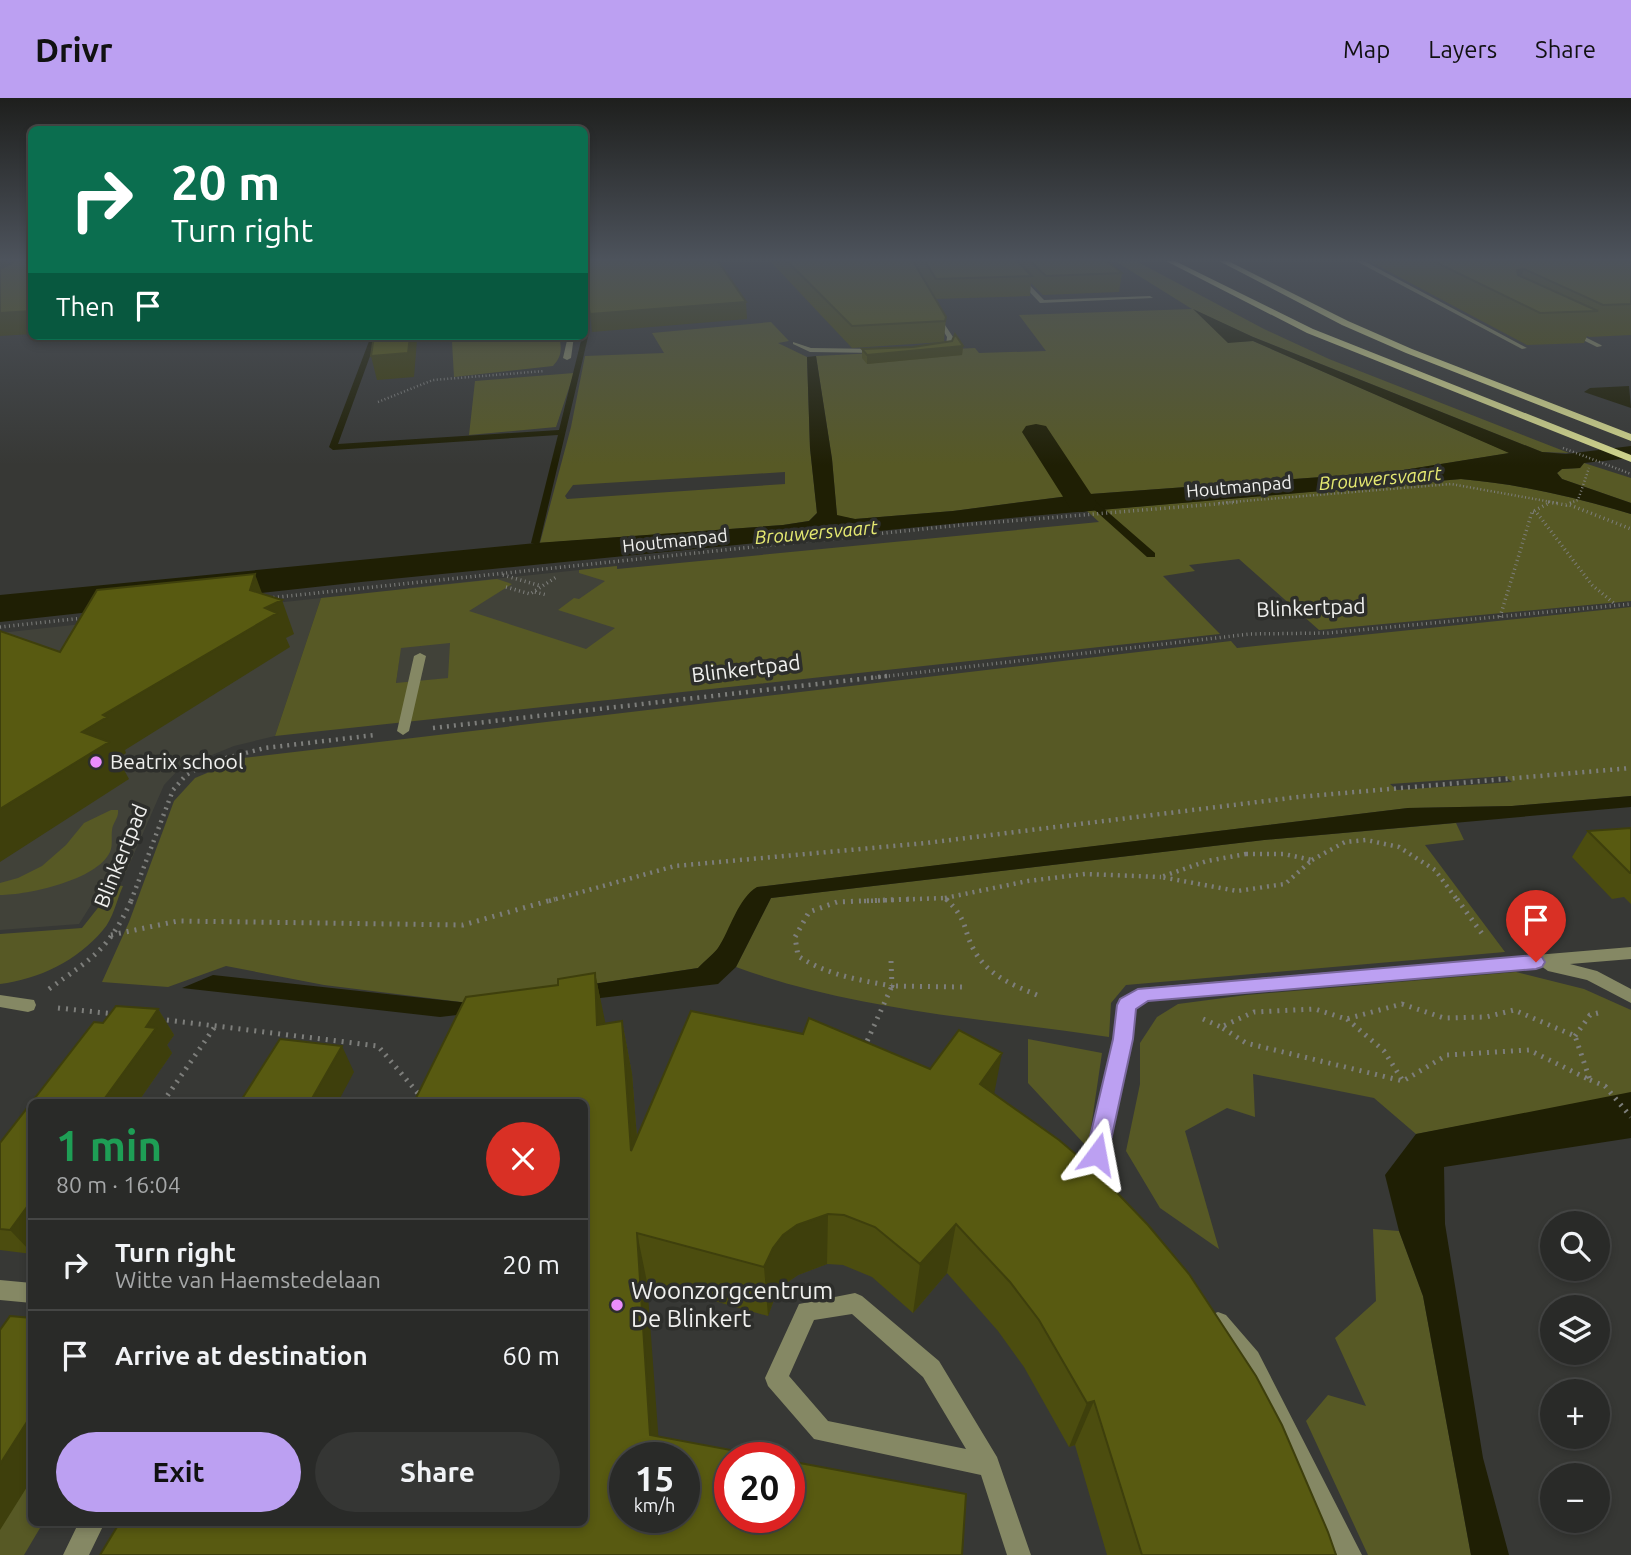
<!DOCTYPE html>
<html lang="en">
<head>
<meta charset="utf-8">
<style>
  body { margin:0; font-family:Ubuntu,sans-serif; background:#353634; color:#f1f3f6; height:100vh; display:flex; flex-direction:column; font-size:26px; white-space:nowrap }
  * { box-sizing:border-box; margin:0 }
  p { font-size:23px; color:#a5a7a8 }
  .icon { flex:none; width:38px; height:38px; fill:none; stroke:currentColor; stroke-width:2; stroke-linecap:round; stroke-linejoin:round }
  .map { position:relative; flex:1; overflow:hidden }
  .drawer { position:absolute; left:28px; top:1001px; width:560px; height:427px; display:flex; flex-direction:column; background:#292a28; border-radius:10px; box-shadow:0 4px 10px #0003,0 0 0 2px #454645 }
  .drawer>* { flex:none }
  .guide { position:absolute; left:28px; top:28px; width:560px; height:214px; border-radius:10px; box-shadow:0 4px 10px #0003,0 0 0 2px #454645; background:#0b6e4f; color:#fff; overflow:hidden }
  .buttons { position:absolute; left:1540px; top:1113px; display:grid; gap:14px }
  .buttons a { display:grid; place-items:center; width:70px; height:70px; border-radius:50%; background:#292a28; box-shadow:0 4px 10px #0003,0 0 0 2px #454645; font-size:35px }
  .speed { position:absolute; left:609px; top:1344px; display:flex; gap:14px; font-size:35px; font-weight:700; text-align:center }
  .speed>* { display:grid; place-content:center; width:91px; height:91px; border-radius:50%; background:#292a28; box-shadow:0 4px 10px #0003,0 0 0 2px #454645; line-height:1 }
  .speed small { font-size:18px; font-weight:400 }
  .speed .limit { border:10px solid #d22; background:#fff; color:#111 }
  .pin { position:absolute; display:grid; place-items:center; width:60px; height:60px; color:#fff; margin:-72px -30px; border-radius:50% 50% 50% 0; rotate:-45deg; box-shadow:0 0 7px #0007 }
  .pin .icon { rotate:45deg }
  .me { position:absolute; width:77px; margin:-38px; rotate:13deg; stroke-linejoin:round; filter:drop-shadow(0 0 5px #0008) }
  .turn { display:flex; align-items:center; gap:24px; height:147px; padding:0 28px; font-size:32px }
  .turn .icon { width:91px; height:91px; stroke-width:2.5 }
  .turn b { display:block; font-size:49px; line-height:60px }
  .then { display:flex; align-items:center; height:66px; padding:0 28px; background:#0003; gap:14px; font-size:26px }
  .round { display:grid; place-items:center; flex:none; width:74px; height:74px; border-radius:37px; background:#353634 }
  .overview { display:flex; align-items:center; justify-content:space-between; height:119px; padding:0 28px }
  h1 { font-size:42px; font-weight:700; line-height:52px; color:#1e9e55 }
  .primary-button { display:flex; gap:14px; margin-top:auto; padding:14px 28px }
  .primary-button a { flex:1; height:80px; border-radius:42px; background:#bca0f2; color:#111; font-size:28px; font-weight:700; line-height:80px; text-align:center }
  .primary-button a+a { background:#353634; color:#f1f3f6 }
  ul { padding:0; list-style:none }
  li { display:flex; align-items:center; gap:21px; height:91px; padding:0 28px; border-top:2px solid #454645 }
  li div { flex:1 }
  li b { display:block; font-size:26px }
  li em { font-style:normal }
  header { display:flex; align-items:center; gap:42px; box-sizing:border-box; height:98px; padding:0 35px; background:#bca0f2; color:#111 }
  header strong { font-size:33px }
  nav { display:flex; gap:38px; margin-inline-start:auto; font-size:24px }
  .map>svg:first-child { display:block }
</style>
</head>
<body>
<header>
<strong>Drivr</strong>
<nav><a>Map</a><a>Layers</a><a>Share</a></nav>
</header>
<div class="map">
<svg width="1631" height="1457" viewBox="0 0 1631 1457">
  <rect width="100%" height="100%" fill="#373835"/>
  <path fill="#414239" d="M 617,468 L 628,561 L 396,586 L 408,490 Z
    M 321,500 L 275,638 L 234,648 L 180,670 L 164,687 L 123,781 L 106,783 L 79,826 L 0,832 L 0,535 Z"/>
  <path fill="#575925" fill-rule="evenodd" d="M 1115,163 L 1136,163 L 1264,231 L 1329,261 L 1569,355 L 1542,354 L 1253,239 L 1196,213 L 1228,244 L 1253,243 L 1510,355 L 1391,374 L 1077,397 L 953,413 L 855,421 L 837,418 L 832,361 L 816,258 L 975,250 L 979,255 L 1046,253 L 1019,217 L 1192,211 Z
    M 771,224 L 789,243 L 778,245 L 807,259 L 810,350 L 817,415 L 809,423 L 783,427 L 540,445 L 571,329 L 585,258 L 664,255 L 652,235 ZM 785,374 L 785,386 L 567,401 L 565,398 L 573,387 Z
    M 559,238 C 562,251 562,258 553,268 L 454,279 L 452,244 Z
    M 574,275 L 556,329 L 469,337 L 475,283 Z
    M 1584,365 L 1631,380 L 1631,405 L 1562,381 L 1557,375 L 1562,371 L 1580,370 Z
    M 1461,381 C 1519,386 1575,399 1631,416 L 1631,503 L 1319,532 L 1239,461 L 1189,467 L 1195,473 L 1163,478 L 1220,536 L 275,638 L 321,500 L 497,481 L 512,486 L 469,513 L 586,551 L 615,530 L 558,512 L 574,500 L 579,501 L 605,483 L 579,475 L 579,472 L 617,468 L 617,471 L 1099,424 L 1087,413 ZM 450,545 L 448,580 L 396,585 L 401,550 Z
    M 1631,509 L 1631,698 L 1512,708 L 1408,710 L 758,789 L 717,852 L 698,870 L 469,905 L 324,887 L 226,868 L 168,889 L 102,884 L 129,824 L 174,703 L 195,680 L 243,660 L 1231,543 L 1237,550 ZM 1505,678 L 1512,684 L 1397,692 L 1390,686 Z
    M 111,712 L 118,712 C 119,720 113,724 112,732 C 111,739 113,747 110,754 C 97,782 28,797 0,797 L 0,785 L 18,780 L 42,768 L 66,747 L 84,725 Z
    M 1456,725 L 1464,742 L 1425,747 L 1505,854 L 1126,887 L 1111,905 L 1109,939 C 986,921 853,912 736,869 L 771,800 L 1264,742 Z
    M 116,787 L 123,788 C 117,801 113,821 103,832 C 77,863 39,881 0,886 L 0,836 L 82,830 Z
    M 1516,874 L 1584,891 L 1631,912 L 1631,996 L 1416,1036 L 1374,1000 L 1253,976 L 1255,1019 L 1227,1010 L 1185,1033 L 1219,1151 L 1160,1110 L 1126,1053 L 1140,986 L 1140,945 L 1157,919 L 1178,906 L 1246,897 Z
    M 1028,941 L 1102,955 L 1088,1050 L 1028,985 Z
    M 1373,1131 L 1399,1133 L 1423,1198 L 1471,1457 L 1368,1457 L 1306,1323 L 1328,1297 L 1366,1308 L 1335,1240 L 1376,1203 Z
    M 32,1224 L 32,1424 L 43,1425 L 24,1457 L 0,1457 L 0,1258 Z"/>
  <path fill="#1f1f04" d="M 1193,211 L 1253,239 L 1542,354 L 1566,356 L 1631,348 L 1631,360 L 1584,365 L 1580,370 L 1562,371 L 1557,375 L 1562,381 L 1631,405 L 1631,416 C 1575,399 1519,386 1461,381 L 1031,418 L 361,484 L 0,524 L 0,497 L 536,445 L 783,427 L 809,423 L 817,415 L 810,350 L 807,259 L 816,258 L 832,361 L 837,417 L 855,421 L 953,413 L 1077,397 L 1391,374 L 1509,355 L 1253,243 L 1228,245 Z
    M 1629,288 L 1631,310 L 1584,294 L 1590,290 Z
    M 1631,698 L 1631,709 L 1264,742 L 771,800 L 736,869 L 718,886 L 440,919 L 182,890 L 213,877 L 469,905 L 698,870 C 704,863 713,857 718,850 C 730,832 738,800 757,789 L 1408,710 L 1512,708 Z
    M 1631,994 L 1631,1040 L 1444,1069 L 1445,1126 L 1483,1360 L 1509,1457 L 1471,1457 L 1423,1198 L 1399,1133 L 1385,1077 L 1416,1036 Z"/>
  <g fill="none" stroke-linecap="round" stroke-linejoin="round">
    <path fill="#1f1f04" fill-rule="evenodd" d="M 585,237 L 588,239 L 539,447 L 531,445 L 558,337 L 333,352 L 329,349 L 371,238 L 377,239 L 338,346 L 559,332 L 582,239 Z
      M 1088,402 L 1094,402 L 1155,455 L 1155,459 L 1147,459 L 1088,406 Z"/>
    <path fill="#1f1f04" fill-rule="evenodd" d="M 1036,326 L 1046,328 L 1097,405 L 1093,412 L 1082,414 L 1071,412 L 1067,405 L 1022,334 L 1026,328 Z"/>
    <path stroke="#7d7e7b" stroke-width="2.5" stroke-dasharray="1 2.5" stroke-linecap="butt" d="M 378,304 L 433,282 L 544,273
      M 1219,405 L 1451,386 L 1557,405
      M 1570,405 L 1578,402 L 1589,370"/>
    <path stroke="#7d7e7b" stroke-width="3.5" stroke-dasharray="1 3.5" stroke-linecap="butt" d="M 1548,404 L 1566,407 L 1574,404
      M 1570,407 L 1631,431
      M 1533,414 L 1537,415 L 1592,487 L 1616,507
      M 503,477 L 541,488
      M 506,489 L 530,496 L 558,478
      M 535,494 L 547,497
      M 269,500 L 961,427 L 1240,404
      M 1500,519 L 1532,414 L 1549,405
      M 0,529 L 83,520
      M 871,580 L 1250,536 L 1328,535 L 1631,506"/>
    <path stroke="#7d7e7b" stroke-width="4.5" stroke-dasharray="2 5" stroke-linecap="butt" d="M 433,630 L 887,578
      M 1246,756 L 1284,756 L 1312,762 L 1285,786 L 1237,793 L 1161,779 L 1207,763 Z
      M 1312,762 L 1345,744 L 1366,742 L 1399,749 L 1435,772 L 1458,803
      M 945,800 L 1028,783 L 1085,776 L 1161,779
      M 131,803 L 173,692 L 186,677 L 207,665 L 265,650 L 375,637
      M 549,803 L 675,768 L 926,745 L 1298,699 L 1631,670
      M 864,803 L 945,800 L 948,803"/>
    <path stroke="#7d7e7b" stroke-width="5" stroke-dasharray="2 6" stroke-linecap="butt" d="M 946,801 C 969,823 962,831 975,854 C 989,878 1013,887 1037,897
      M 1457,801 L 1483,837
      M 111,837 L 178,823 L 463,827 L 555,801
      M 891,863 L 892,888 C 859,882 827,877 798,858 L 795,839 L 809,814 L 837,804 L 911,801
      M 49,891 C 93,859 108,853 132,801
      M 1402,906 L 1444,920 L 1486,919 L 1514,912 L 1575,938 L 1590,982 L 1529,952 L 1447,957 L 1403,983 L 1246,945 L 1221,929 L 1254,914 L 1315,911 L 1346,921 Z
      M 58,910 L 115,916
      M 159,921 L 378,948 L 422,1000
      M 1203,921 L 1221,929
      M 1347,921 L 1384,953 L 1403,983
      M 1575,938 L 1590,917 L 1598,915
      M 864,950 L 892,888 L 962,889
      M 1590,982 L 1605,988 L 1631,1019
      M 163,1004 L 216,927"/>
    <path fill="#858864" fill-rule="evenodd" d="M 1015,163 L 1025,166 L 1025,168 L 1015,172 L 1044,202 L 1150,198 L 1153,200 L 1040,205 L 1008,171 L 1019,167 Z
      M 1356,163 L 1364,163 L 1527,250 L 1522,251 Z
      M 935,212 L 953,239 L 951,249 L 938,252 L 935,250 L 946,247 L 947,239 L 932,214 Z
      M 1569,231 L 1601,247 L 1602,248 L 1597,249 L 1567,234 Z
      M 174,238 L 181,238 L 177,241 Z
      M 568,238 L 574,238 L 571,260 L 567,262 L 563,260 Z
      M 793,244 L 811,250 L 879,251 L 882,253 L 879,255 L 810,254 L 793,246 Z
      M 420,555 L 426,558 L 409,633 L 403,637 L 397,633 L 414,558 Z
      M 1631,849 L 1631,861 L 1570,866 L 1597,873 L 1631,891 L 1631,905 L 1587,882 L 1548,873 L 1541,868 L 1151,901 L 1134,910 L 1132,941 L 1102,1079 L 1099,1085 L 1092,1088 L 1085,1085 L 1082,1079 L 1114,941 L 1118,907 L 1120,902 L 1142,890 Z
      M 1218,1214 L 1226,1217 L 1258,1254 L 1362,1457 L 1337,1457 L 1242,1270 L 1210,1233 L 1207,1225 L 1210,1217 Z"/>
    <path fill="#858864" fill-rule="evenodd" d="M 0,897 L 34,902 L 36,907 L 34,912 L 28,914 L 0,909 Z
      M 0,1182 L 32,1185 L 32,1205 L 0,1202 Z
      M 855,1195 L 862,1198 L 939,1263 L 997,1359 L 1031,1457 L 1007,1457 L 981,1377 L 814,1341 L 768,1288 L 765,1280 L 799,1206 ZM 852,1216 L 923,1279 L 966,1351 L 828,1323 L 789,1278 L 814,1222 Z
      M 79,1424 L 105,1424 L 89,1457 L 63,1457 Z"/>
    <path fill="#d3d78d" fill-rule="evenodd" d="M 1166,163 L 1175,163 L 1313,231 L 1631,357 L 1631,364 L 1307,235 Z
      M 1219,163 L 1228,163 L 1348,223 L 1412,251 L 1631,336 L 1631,343 L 1406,255 L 1342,227 Z"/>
    <path stroke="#7d7e7b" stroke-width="2.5" stroke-dasharray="1 2.5" stroke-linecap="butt" d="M 1563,350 L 1631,376"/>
  </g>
  <path fill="#4c4d0f" d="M 770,163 L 1017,163 L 1020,166 L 1021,163 L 1107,163 L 1122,175 L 1119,194 L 1043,197 L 1031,185 L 1030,198 L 935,201 L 946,219 L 944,244 L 852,250 Z
    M 1369,163 L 1631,163 L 1631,237 L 1589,239 L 1587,238 L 1584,245 L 1527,247 Z
    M 963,248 L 962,257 L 867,266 L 862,260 L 862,251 Z
    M 1631,730 L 1631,806 L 1624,799 L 1612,801 L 1572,759 L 1588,733 Z
    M 595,875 L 605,926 L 622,923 L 632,976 L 637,1040 L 930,971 L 994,996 L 1336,1457 L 1107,1457 L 1075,1347 L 1069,1349 L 1024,1269 L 998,1233 L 947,1175 L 913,1215 L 872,1179 L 843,1167 L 827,1166 L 798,1177 L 785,1186 L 775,1199 L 768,1218 L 647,1184 L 584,1424 L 558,887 Z
    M 116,908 L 158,911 L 174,937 L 167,947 L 172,955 L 138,1004 L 32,1004 L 32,1156 L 0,1152 L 0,1045 L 94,924 L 103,925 Z"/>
  <path fill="#3e3f0c" d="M 0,163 L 7,163 L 14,180 L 0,184 Z
    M 1524,171 L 1512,201 L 1517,172 Z
    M 584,201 L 587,201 L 589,218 L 584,219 Z
    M 746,204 L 747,221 L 592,234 L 590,216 Z
    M 32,213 L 32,236 L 0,238 L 0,215 Z
    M 410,238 L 469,238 L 417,242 L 414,279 L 377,282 L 371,258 Z
    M 963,248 L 962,257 L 867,266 L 867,257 Z
    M 255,476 L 267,509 L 282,502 L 294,536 L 286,540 L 290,549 L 125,652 L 126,655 L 118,661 L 129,681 L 0,764 L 0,711 L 82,634 L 103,617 L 250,492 Z
    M 595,875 L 606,928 L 597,927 Z
    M 158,911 L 174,937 L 167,947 L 172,955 L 138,1004 L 102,1004 L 146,929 Z
    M 622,923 L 632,976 L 642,1105 L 631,1053 Z
    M 342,948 L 354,974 L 338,1004 L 310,1004 Z
    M 1002,955 L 992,1007 L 980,986 Z
    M 32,1102 L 32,1155 L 10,1132 Z
    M 828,1116 L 827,1166 L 798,1177 L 785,1186 L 775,1199 L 768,1218 L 764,1169 L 773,1150 L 783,1137 L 797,1127 Z
    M 956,1126 L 947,1175 L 913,1215 L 920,1166 Z
    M 637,1135 L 647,1184 L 660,1360 L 650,1337 Z
    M 1094,1303 L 1075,1347 L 1069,1349 L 1087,1305 Z
    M 32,1316 L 32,1381 L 0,1432 L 0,1366 Z"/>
  <path fill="#585a11" stroke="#3e3f0c" stroke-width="2" fill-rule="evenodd" d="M 15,163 L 32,163 L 32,213 L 0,215 L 0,171 Z
    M 584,163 L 718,163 L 746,204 L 590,216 L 587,201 L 584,201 Z
    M 787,163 L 913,163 L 946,219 L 945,223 L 852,228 Z
    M 925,163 L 1017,163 L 1032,178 L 936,181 Z
    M 1030,163 L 1107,163 L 1122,175 L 1046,178 Z
    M 1433,163 L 1631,163 L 1631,206 L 1603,207 L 1524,171 L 1517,172 L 1518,177 L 1598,213 L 1540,215 Z
    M 955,236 L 963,248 L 867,257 L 862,251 L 913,249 L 952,243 Z
    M 374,238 L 410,238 L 408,255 L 371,258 Z
    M 255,476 L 250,492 L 282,502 L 265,510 L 277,515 L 103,617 L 107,619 L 82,634 L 109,644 L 0,711 L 0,533 L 60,554 L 97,492 Z
    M 1631,730 L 1631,775 L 1630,775 L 1588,733 Z
    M 595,875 L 597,927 L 622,923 L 631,1053 L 691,913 L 803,936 L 809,920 L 930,971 L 959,932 L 1002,955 L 980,986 L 1059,1042 L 1099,1076 L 1148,1127 L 1189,1176 L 1256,1278 L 1282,1327 L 1328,1434 L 1336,1457 L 1142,1457 L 1094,1303 L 1087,1305 L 1039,1222 L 1010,1184 L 956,1126 L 920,1166 L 875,1129 L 844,1117 L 828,1116 L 797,1127 L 783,1137 L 773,1150 L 764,1169 L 637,1135 L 650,1337 L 774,1360 L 730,1360 L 730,1419 L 789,1419 L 789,1363 L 966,1396 L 962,1457 L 100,1457 L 120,1424 L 584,1424 L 584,1004 L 414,1004 L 466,899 L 558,887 L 558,881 ZM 625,1360 L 684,1360 L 684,1419 L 625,1419 Z
    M 116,908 L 158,911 L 146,929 L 156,930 L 102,1004 L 32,1004 L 32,1102 L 10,1132 L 0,1131 L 0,1045 L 94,924 L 103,925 Z
    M 280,941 L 342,948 L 310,1004 L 240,1004 Z
    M 10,1218 L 32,1220 L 32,1316 L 0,1366 L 0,1232 Z"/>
  <linearGradient id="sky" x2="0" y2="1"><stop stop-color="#1e1f1d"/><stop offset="0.44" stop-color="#4d535c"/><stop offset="1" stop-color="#4d535c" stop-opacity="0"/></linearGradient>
  <rect width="1631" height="367" fill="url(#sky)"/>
  <path fill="#bca0f2" stroke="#7a689d" stroke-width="2" d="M 1536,857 L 1542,859 L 1545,864 L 1542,869 L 1536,871 L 1148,903 L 1136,911 L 1133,941 L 1108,1056 L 1105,1063 L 1097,1066 L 1089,1063 L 1086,1056 L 1113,941 L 1117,907 L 1120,901 L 1138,891 Z"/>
  <g fill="#ea8dfc" stroke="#2d2e2b" stroke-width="2.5">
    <circle cx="96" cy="664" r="7"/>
    <circle cx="617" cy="1207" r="7"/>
  </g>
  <g text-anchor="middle" stroke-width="7" stroke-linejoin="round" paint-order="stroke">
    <g font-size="18" fill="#f0f0ee" stroke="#2d2e2b">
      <text transform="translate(1239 389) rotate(-5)" y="6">Houtmanpad</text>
      <text transform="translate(675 443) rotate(-6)" y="6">Houtmanpad</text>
    </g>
    <g font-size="19" font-style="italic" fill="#e5e971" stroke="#2d2e2b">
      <text transform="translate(1380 380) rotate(-5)" y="7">Brouwersvaart</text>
      <text transform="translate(816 434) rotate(-5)" y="7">Brouwersvaart</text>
    </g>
    <g font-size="21" fill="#f0f0ee" stroke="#2d2e2b">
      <text transform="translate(1311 510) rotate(-2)" y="7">Blinkertpad</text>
      <text transform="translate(746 571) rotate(-7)" y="7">Blinkertpad</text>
      <text transform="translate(121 758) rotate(-68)" y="7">Blinkertpad</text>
    </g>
    <g font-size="21" fill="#f0f0ee" stroke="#2d2e2b" text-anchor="start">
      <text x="110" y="671">Beatrix school</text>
    </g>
    <g font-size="24" fill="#f0f0ee" stroke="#2d2e2b" text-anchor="start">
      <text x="631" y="1201">Woonzorgcentrum<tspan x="631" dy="28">De Blinkert</tspan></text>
    </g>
  </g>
</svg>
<div class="buttons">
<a><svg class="icon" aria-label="search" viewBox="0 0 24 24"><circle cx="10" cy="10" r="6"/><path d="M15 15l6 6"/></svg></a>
<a><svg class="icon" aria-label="layers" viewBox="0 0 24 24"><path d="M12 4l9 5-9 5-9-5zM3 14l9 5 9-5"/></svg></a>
<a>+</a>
<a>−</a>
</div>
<div class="speed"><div>15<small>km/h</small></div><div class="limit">20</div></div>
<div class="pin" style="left:1536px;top:864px;background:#d93025"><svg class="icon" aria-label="arrive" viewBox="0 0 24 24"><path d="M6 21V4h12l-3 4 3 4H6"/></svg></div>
<svg class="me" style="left:1097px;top:1056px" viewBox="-20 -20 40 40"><path d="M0-17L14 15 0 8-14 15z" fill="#bca0f2" stroke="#fff" stroke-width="4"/></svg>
<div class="guide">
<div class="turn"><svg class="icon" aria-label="right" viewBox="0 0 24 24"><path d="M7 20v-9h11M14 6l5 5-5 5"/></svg><div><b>20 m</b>Turn right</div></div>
<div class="then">Then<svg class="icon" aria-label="arrive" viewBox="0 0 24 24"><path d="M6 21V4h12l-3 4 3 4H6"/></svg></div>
</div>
<section class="drawer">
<div class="overview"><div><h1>1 min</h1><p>80 m · 16:04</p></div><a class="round" style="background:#d93025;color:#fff"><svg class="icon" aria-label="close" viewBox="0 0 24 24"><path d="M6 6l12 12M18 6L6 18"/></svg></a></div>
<ul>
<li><svg class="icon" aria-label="right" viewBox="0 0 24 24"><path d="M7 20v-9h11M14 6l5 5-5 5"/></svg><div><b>Turn right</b><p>Witte van Haemstedelaan</p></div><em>20 m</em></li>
<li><svg class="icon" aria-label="arrive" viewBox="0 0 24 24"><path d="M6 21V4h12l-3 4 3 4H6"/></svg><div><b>Arrive at destination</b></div><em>60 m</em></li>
</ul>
<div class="primary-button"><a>Exit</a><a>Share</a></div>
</section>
</div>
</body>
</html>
